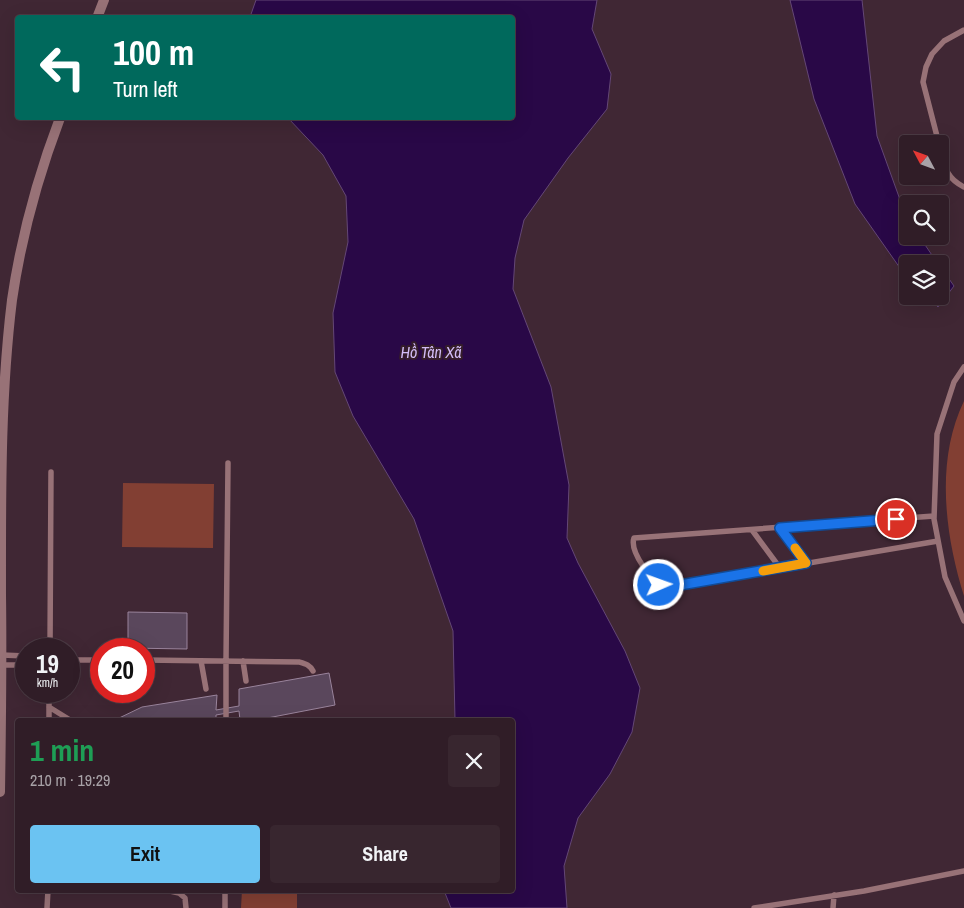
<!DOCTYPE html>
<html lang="en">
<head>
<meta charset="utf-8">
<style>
  body { margin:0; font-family:"Archivo Narrow",sans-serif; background:#38262f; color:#f1f3f6; height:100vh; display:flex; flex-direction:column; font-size:19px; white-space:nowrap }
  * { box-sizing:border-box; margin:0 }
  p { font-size:16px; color:#a8a2a7 }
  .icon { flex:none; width:28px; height:28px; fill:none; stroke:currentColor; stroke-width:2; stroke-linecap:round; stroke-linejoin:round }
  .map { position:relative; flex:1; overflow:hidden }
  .panel { position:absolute; left:15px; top:718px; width:500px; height:175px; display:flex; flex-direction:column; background:#301d27; border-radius:5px; box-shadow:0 5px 20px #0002,0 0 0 1px #4b3b44 }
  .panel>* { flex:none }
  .hud { position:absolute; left:15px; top:15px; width:500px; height:105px; border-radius:5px; box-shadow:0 5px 20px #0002,0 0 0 1px #4b3b44; background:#00695c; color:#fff; overflow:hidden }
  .needle { width:32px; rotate:311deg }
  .tools { position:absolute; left:899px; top:135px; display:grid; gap:10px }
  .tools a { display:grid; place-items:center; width:50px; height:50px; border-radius:5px; background:#301d27; box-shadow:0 5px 20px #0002,0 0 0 1px #4b3b44; font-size:25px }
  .speed { position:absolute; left:15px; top:638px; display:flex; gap:10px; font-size:25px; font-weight:700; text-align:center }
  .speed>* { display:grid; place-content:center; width:65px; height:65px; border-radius:50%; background:#301d27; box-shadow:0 5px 20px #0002,0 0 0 1px #4b3b44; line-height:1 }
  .speed small { font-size:12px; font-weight:400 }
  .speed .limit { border:8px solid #d22; background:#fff; color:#111 }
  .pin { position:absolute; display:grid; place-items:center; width:42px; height:42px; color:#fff; margin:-21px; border:2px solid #fff; border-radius:50%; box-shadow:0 1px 5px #0007 }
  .me { position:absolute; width:55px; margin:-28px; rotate:88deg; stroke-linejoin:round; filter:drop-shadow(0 0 4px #0008) }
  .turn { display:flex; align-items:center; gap:18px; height:105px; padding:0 15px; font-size:22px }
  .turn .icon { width:65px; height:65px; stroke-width:2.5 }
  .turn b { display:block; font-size:35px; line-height:42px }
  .round { display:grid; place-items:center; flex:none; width:52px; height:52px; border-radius:5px; background:#38262f }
  .headline { display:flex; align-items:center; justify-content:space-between; height:85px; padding:0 15px }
  h1 { font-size:30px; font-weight:800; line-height:38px; color:#1e9e55 }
  .cta { display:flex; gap:10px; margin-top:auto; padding:10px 15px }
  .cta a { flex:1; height:58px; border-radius:5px; background:#6bc3f2; color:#111; font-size:20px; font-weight:800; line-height:58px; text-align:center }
  .cta a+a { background:#38262f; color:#f1f3f6 }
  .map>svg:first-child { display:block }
</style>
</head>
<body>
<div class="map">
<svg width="964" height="908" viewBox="0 0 964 908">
  <rect width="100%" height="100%" fill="#402734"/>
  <path fill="#823f33" d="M 964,401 L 964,596 C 945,535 935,461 964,401 Z
    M 123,483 L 214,484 L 213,548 L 122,547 Z
    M 242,890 L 297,890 L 297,908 L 241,908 Z"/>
  <path fill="#290847" stroke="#644776" d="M 256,0 L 597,0 L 592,29 L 611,74 L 607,109 L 568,158 L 524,220 L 515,258 L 513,289 L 551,387 L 569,485 L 567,538 L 578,563 L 625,651 L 640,688 L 632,732 L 610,774 L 578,818 L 564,866 L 567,908 L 451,908 L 445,893 L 445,890 L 512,890 L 512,720 L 455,720 L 453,631 L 414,519 L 353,416 L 335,372 L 333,313 L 348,242 L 346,196 L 323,155 L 288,118 L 512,118 L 512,18 L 250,17 Z
    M 790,0 L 862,0 L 877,136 L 907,219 L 908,236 L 919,236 L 938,264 L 908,264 L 907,278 L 855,204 L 814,99 Z
    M 940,266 L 954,286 L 938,307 L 927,296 L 940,296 Z"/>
  <path fill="#5a475c" stroke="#9a849c" d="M 128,612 L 187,613 L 187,649 L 128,648 Z
    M 329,673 L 335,705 L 257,720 L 240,720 L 239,711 L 216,715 L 216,720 L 115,720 L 142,707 L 217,695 L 216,710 L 239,706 L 239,689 Z"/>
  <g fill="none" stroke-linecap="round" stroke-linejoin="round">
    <path stroke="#987277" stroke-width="5.5" d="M 939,144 L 923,82 L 926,67 L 932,54 L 944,41 L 964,30
      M 940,148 C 945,167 946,178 964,187
      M 964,367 L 954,382 L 937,434 L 934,519 L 945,577 L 964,621
      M 934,516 L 634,538 C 629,552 652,580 663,588 L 938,541
      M 780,528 L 805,563
      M 752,530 L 780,568
      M 50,649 L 51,472
      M 2,655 L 26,656
      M 69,660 L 101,660
      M 144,660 L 299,662 C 306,664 310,665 313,671
      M 201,661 L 206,689
      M 243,661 L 246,681
      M 2,665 L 26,665
      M 49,707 L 70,720
      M 49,720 L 49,691
      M 226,720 L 226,661 L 228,463
      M 81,890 L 170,891 L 179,893 L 185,898 L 186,908
      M 47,908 L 48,890
      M 225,908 L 225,890
      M 754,908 L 864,891 L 964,871
      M 833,908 L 834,895"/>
    <path stroke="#987277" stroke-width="10" d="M 97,18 L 104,0
      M 0,792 C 1,727 2,661 1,595 C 1,497 0,398 12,300 C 21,238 38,176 60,118"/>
  </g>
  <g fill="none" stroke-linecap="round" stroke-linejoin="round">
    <g stroke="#114b97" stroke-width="12">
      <path id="route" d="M 659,585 L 663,588 L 806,563 L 780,528 L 896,519"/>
    </g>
    <use href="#route" stroke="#1a73e8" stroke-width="9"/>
    <path stroke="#f59e0b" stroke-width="9" d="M 763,571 L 806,563 L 795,548"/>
  </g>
  <g text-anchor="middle" stroke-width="4" stroke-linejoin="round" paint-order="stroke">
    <g font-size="16" font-style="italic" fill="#d2bcf6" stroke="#351e2a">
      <text x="431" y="358">Hồ Tân Xã</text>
    </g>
  </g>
</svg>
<div class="tools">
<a><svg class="needle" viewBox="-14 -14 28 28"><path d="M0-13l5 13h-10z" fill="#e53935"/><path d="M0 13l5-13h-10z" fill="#a8a2a7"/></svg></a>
<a><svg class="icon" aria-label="search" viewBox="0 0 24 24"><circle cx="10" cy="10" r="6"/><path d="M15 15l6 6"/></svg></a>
<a><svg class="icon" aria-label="layers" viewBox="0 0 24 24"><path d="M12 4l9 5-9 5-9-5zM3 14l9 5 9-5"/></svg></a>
</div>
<div class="speed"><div>19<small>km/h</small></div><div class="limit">20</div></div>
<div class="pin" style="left:896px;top:519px;background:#d93025"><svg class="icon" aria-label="arrive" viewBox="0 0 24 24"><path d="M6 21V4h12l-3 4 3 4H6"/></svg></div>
<svg class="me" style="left:659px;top:585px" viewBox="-20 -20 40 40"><circle r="17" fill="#1a73e8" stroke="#fff" stroke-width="3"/><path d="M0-11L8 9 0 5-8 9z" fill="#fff"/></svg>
<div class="hud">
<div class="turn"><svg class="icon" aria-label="left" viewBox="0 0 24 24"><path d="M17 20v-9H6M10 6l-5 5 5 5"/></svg><div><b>100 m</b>Turn left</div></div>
</div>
<section class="panel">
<div class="headline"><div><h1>1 min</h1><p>210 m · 19:29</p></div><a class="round"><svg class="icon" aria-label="close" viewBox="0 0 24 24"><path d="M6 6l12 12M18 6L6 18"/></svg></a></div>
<div class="cta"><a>Exit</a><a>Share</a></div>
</section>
</div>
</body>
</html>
